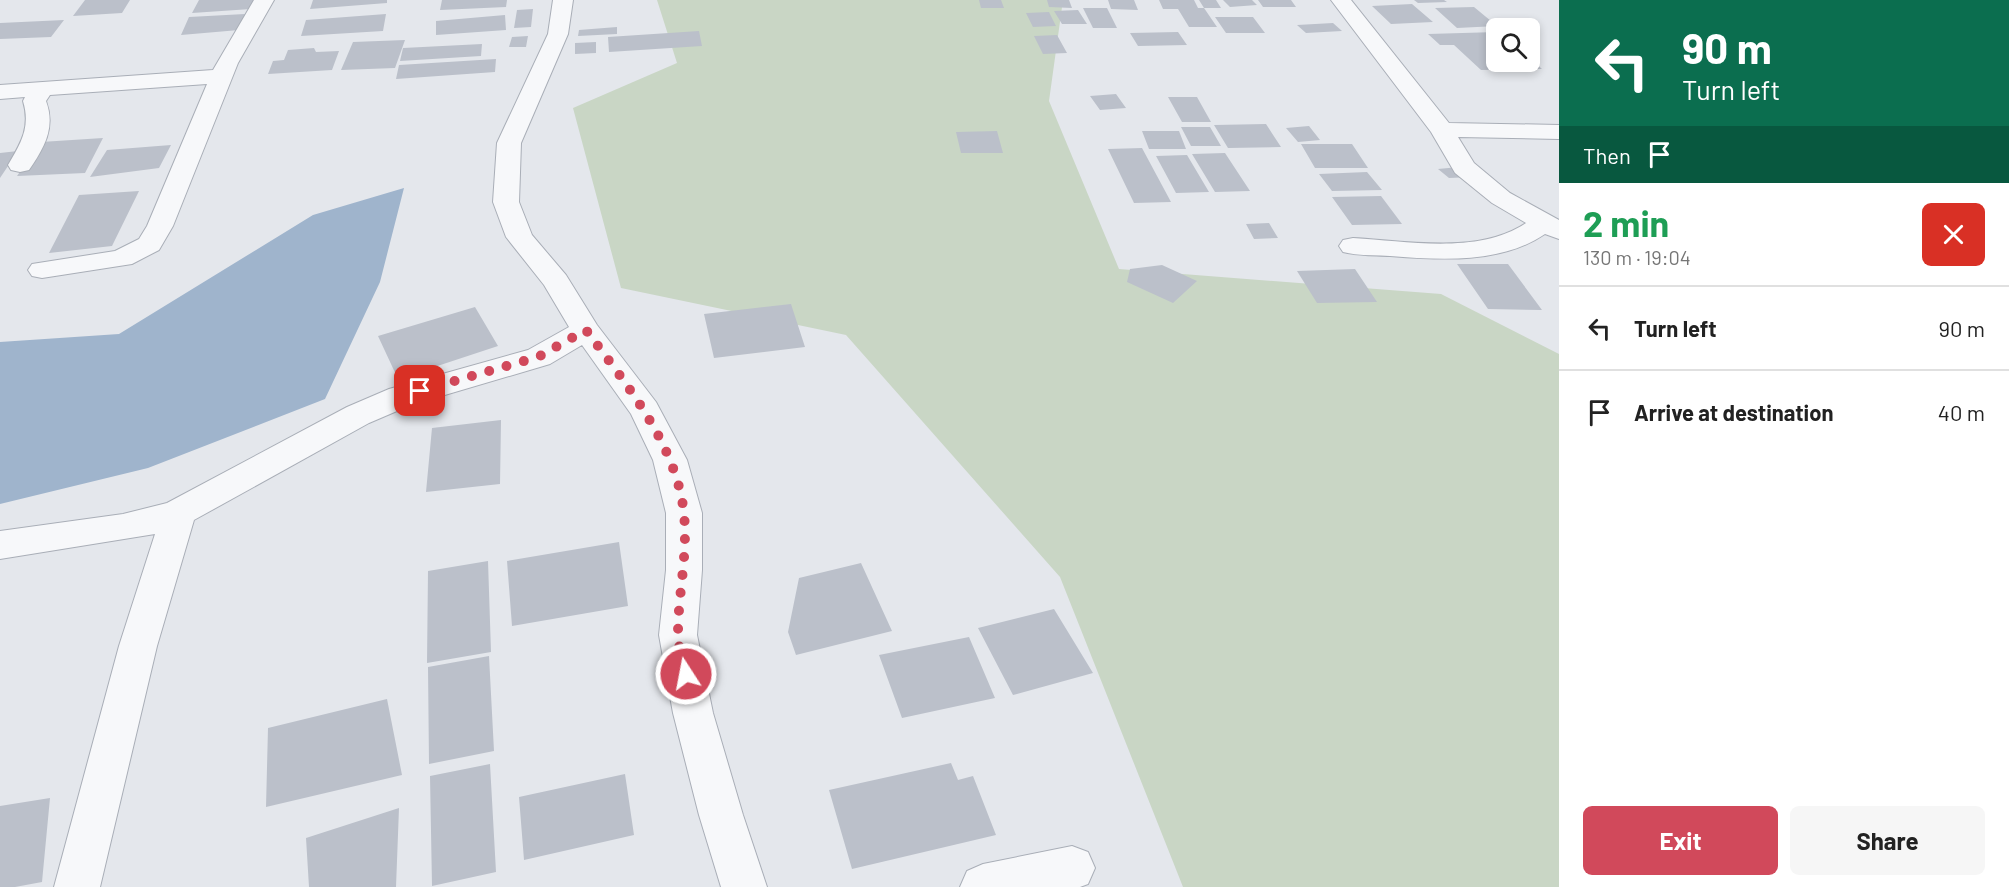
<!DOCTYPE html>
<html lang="en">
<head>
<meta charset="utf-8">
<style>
  body { margin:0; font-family:Barlow,sans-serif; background:#f6f6f6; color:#222; height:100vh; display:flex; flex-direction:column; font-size:22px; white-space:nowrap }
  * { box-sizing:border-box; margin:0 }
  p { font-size:20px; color:#767676 }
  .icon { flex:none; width:33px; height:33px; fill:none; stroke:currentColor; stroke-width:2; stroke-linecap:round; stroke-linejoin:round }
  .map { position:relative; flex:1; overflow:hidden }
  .side { display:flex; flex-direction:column; background:#fff; width:450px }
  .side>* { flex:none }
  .banner { background:#0b6e4f; color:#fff; overflow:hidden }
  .controls { position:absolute; left:1486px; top:18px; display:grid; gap:12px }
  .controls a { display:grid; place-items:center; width:54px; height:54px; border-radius:9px; background:#fff; box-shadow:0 3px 9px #0003; font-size:30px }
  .pin { position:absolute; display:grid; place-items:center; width:51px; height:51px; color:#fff; margin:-26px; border-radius:12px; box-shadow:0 3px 9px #0006 }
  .me { position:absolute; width:66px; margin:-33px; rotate:349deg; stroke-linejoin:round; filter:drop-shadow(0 0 4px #0008) }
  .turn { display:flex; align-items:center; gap:21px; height:126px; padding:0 24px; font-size:27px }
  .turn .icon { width:78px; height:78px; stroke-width:2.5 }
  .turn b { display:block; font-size:42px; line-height:51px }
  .then { display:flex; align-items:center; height:57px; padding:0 24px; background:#0003; gap:12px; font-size:22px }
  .round { display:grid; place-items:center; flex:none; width:63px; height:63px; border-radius:9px; background:#f6f6f6 }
  .summary { display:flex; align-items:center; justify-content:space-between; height:102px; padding:0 24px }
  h1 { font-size:36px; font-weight:700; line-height:45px; color:#1e9e55 }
  .action { display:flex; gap:12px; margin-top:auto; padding:12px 24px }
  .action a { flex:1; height:69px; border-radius:9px; background:#d1495b; color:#fff; font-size:24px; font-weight:700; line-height:69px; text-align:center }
  .action a+a { background:#f6f6f6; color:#222 }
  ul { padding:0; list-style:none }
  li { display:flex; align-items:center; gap:18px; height:84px; padding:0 24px; border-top:2px solid #e0e0e0 }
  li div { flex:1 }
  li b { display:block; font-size:22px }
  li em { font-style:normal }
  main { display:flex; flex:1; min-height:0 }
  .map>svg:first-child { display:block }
</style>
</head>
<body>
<main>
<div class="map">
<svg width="1559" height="887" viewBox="0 0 1559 887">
  <rect width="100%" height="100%" fill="#e4e7ec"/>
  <path fill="#c9d6c5" d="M 657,0 L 1063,0 L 1049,101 L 1119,269 L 1441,294 L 1559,354 L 1559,887 L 1183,887 L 1060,577 L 846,335 L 621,288 L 573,108 L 677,63 Z"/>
  <path fill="#9fb4cc" d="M 404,188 L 380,282 L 325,399 L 148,468 L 0,504 L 0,342 L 119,334 L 313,215 Z"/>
  <path fill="#bbc0ca" d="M 85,0 L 130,0 L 122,13 L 73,16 Z
    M 199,0 L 256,0 L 251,9 L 192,13 Z
    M 313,0 L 387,0 L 387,3 L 310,9 Z
    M 442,0 L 507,0 L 506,7 L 440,10 Z
    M 979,0 L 1001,0 L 1004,8 L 981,8 Z
    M 1047,0 L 1069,0 L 1072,8 L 1049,7 Z
    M 1108,0 L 1134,0 L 1138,10 L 1111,9 Z
    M 1159,0 L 1194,0 L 1198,8 L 1204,8 L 1199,0 L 1216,0 L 1221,8 L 1204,8 L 1217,27 L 1189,27 L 1178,9 L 1163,9 Z
    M 1223,0 L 1252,0 L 1257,5 L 1230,7 Z
    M 1258,0 L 1291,0 L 1296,7 L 1263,7 Z
    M 1414,0 L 1444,0 L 1447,2 L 1418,3 Z
    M 1412,4 L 1433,22 L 1391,24 L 1372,6 Z
    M 1474,7 L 1497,26 L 1457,28 L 1435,8 Z
    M 1083,8 L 1107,8 L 1117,28 L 1093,28 Z
    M 533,9 L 531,27 L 514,28 L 517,10 Z
    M 1078,10 L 1087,24 L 1062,24 L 1054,11 Z
    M 1049,12 L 1056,26 L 1033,27 L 1026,13 Z
    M 245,14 L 239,30 L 181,35 L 189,17 Z
    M 386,14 L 383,31 L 301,36 L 306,20 Z
    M 505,15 L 506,30 L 436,35 L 436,21 Z
    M 1215,17 L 1253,17 L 1265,33 L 1226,33 Z
    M 64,20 L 51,37 L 0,39 L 0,23 Z
    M 1333,23 L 1342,31 L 1306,33 L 1297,25 Z
    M 617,27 L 617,34 L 578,36 L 579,30 Z
    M 699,31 L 702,46 L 609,52 L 608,37 Z
    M 1178,32 L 1187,45 L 1138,46 L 1130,33 Z
    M 1497,32 L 1497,62 L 1530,62 L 1530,58 L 1542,69 L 1481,70 L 1454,45 L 1440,45 L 1428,34 Z
    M 1057,35 L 1067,53 L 1043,54 L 1034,36 Z
    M 528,36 L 526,47 L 509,47 L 512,37 Z
    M 405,40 L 395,68 L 341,70 L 353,42 Z
    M 596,42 L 596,53 L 575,54 L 575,43 Z
    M 482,44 L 481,56 L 400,61 L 403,48 Z
    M 314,48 L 316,52 L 339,51 L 332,70 L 268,74 L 273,61 L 284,60 L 288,50 Z
    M 496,59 L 495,72 L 396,79 L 399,65 Z
    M 1116,94 L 1126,108 L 1100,110 L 1090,96 Z
    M 1168,97 L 1197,97 L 1211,122 L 1182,122 Z
    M 1266,124 L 1281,147 L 1228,148 L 1214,125 Z
    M 1309,126 L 1320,140 L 1298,142 L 1286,128 Z
    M 1181,127 L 1210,127 L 1221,146 L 1191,146 Z
    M 997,131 L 1003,153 L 961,153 L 956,132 Z
    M 1142,131 L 1179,131 L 1186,149 L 1149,149 Z
    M 103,138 L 85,173 L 17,176 L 41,142 Z
    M 1301,144 L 1352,144 L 1368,168 L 1315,168 Z
    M 171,145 L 159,168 L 90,177 L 107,150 Z
    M 1142,148 L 1171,202 L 1134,203 L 1108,149 Z
    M 18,151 L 0,178 L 0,153 Z
    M 1225,153 L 1250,191 L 1215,192 L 1192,154 Z
    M 1187,155 L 1209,192 L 1176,193 L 1156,156 Z
    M 1459,167 L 1473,177 L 1449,178 L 1438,169 Z
    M 1367,172 L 1382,190 L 1332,191 L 1319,174 Z
    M 139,191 L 112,246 L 49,253 L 79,195 Z
    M 1381,196 L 1402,224 L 1352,225 L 1332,197 Z
    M 1269,223 L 1278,238 L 1254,239 L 1246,224 Z
    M 1457,264 L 1508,264 L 1542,310 L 1488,309 Z
    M 1162,265 L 1197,281 L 1173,303 L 1127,282 L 1130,269 Z
    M 1355,269 L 1377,302 L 1317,303 L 1297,271 Z
    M 791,304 L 805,347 L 714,358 L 704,314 Z
    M 475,307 L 498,346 L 398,379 L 378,336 Z
    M 501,420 L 500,484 L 426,492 L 432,428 Z
    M 619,542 L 628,606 L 512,626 L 507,561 Z
    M 488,561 L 491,652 L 427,663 L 428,571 Z
    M 861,563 L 892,631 L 796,655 L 788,632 L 799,578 Z
    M 1054,609 L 1093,673 L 1013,695 L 978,628 Z
    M 969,637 L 995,698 L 902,718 L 879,655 Z
    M 489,656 L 494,751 L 429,764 L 428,667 Z
    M 387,699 L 402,775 L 266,807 L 268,728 Z
    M 951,763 L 958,780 L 973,776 L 996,835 L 852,869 L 829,790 Z
    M 490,764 L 496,872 L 432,886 L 430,776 Z
    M 625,774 L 634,835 L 524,860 L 519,797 Z
    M 50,798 L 42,882 L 15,887 L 0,887 L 0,806 Z
    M 399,808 L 396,887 L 309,887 L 306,838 Z"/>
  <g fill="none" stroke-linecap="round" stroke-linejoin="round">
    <g stroke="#a9aeb7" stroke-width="2">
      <path id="street" d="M 254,0 L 274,0 L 238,63 L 173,226 L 159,250 L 132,264 L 42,278 L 32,276 L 28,270 L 32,264 L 115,251 L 139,239 L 147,226 L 207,84 L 50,95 L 46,101 C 56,128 44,148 29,170 L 20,172 L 11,170 L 8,165 C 21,143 31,127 23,101 L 25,97 L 0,99 L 0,85 L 213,70 Z
        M 553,0 L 573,0 L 568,34 L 521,143 L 519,202 L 532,235 L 566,275 L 597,325 L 656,402 L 687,460 L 702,513 L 702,570 L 697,635 L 713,713 L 743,815 L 767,887 L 721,887 L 699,815 L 673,713 L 659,635 L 666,570 L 666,513 L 653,460 L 631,414 L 582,345 L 550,364 L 411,405 L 369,423 L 194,520 L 157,646 L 100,887 L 54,887 L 119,646 L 155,534 L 0,559 L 0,531 L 123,514 L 167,503 L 347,407 L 389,389 L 528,350 L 569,327 L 544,285 L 506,237 L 493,202 L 497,143 L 548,34 Z
        M 1331,0 L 1351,0 L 1449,123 L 1559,125 L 1559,139 L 1458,137 L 1474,163 L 1510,193 L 1559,220 L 1559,239 L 1545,234 C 1501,264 1441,260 1390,256 C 1374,255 1359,256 1343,252 L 1339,246 L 1343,240 L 1353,238 C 1407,241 1478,255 1526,223 L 1492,203 L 1455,173 L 1431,132 Z
        M 1072,846 L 1088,852 L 1095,868 L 1088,884 L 1080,887 L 960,887 L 967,871 L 983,864 Z"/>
    </g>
    <use href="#street" fill="#f7f8fa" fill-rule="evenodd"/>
  </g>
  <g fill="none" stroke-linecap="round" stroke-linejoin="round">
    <path stroke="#d1495b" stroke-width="10" stroke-dasharray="0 18" d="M 420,391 L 538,357 L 586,330 C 626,384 677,445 684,514 C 688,555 678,594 678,634 C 678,647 683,661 686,674"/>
  </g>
</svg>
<div class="controls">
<a><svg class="icon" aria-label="search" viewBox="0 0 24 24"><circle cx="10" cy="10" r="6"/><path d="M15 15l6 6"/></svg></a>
</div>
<div class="pin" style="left:420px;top:391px;background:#d93025"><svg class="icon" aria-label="arrive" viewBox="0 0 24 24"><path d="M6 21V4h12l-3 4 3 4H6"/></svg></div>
<svg class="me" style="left:686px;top:674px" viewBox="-20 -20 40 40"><circle r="17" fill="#d1495b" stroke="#fff" stroke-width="3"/><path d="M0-11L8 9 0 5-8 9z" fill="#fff"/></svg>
</div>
<section class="side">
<div class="banner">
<div class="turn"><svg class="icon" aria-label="left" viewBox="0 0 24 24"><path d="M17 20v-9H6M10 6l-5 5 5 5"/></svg><div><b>90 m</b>Turn left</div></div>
<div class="then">Then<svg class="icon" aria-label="arrive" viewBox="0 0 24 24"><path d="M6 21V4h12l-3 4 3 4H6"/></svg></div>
</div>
<div class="summary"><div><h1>2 min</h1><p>130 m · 19:04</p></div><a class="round" style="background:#d93025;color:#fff"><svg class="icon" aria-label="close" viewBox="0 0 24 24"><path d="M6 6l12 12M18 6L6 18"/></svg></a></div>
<ul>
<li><svg class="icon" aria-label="left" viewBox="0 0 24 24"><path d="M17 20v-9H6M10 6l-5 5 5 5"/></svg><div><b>Turn left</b></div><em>90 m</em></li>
<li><svg class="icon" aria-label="arrive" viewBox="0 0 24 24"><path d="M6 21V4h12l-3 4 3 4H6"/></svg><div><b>Arrive at destination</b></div><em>40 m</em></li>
</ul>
<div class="action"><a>Exit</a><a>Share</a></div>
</section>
</main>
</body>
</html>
